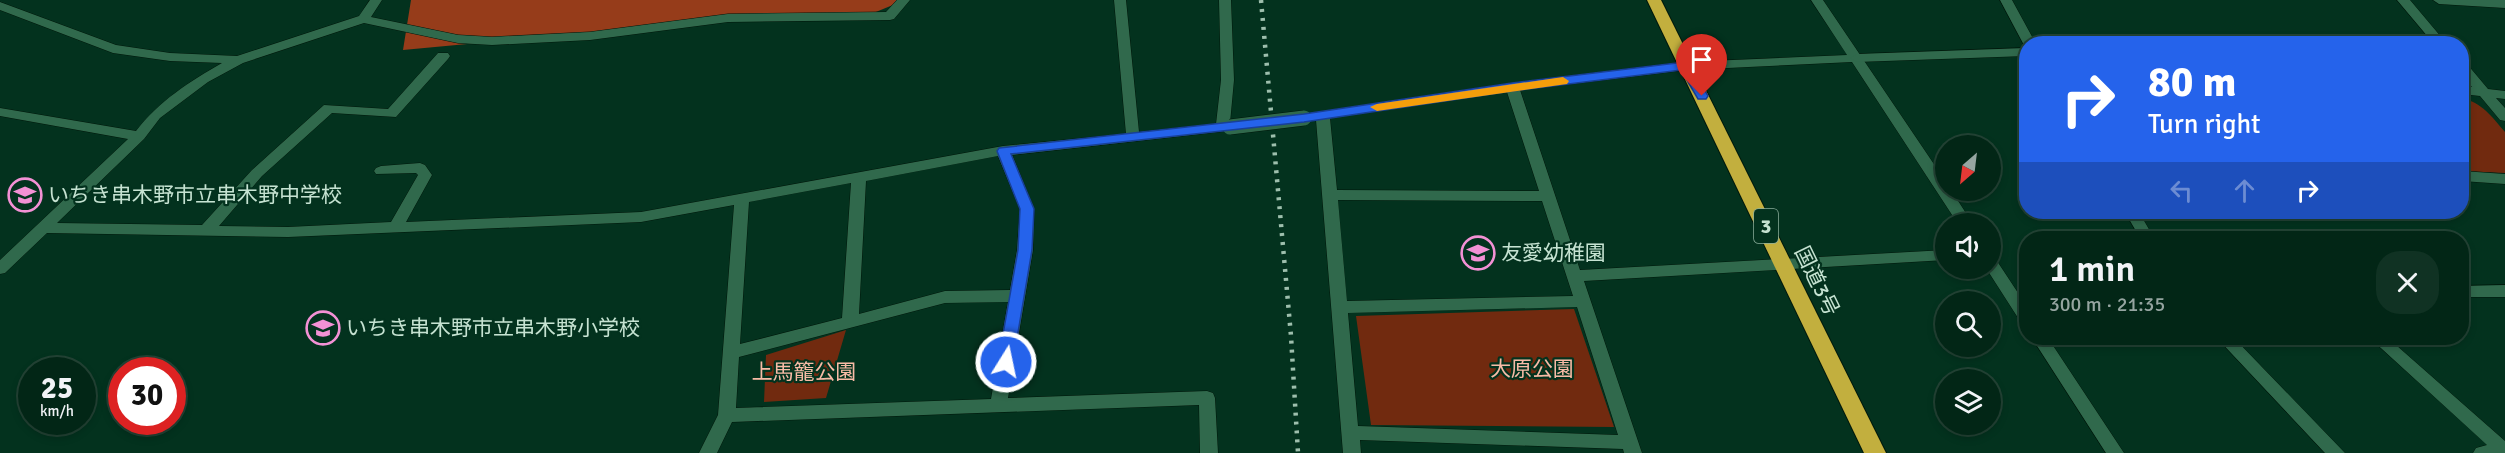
<!DOCTYPE html>
<html lang="en">
<head>
<meta charset="utf-8">
<style>
  body { margin:0; font-family:Signika,"Noto Sans JP",sans-serif; background:#103223; color:#f1f3f6; height:100vh; display:flex; flex-direction:column; font-size:22px; white-space:nowrap }
  * { box-sizing:border-box; margin:0 }
  p { font-size:20px; color:#96a5a1 }
  .icon { flex:none; width:33px; height:33px; fill:none; stroke:currentColor; stroke-width:2; stroke-linecap:round; stroke-linejoin:round }
  .map { position:relative; flex:1; overflow:hidden }
  .panel { position:absolute; left:2019px; top:231px; width:450px; height:114px; display:flex; flex-direction:column; background:#022616; border-radius:24px; box-shadow:0 3px 9px #0003,0 0 0 2px #234335 }
  .panel>* { flex:none }
  .guide { position:absolute; left:2019px; top:36px; width:450px; height:183px; border-radius:24px; box-shadow:0 3px 9px #0003,0 0 0 2px #234335; background:#2563eb; color:#fff; overflow:hidden }
  .needle { width:39px; rotate:208deg }
  .controls { position:absolute; left:1935px; top:135px; display:grid; gap:12px }
  .controls a { display:grid; place-items:center; width:66px; height:66px; border-radius:50%; background:#022616; box-shadow:0 3px 9px #0003,0 0 0 2px #234335; font-size:30px }
  .speed { position:absolute; left:18px; top:357px; display:flex; gap:12px; font-size:30px; font-weight:700; text-align:center }
  .speed>* { display:grid; place-content:center; width:78px; height:78px; border-radius:50%; background:#022616; box-shadow:0 3px 9px #0003,0 0 0 2px #234335; line-height:1 }
  .speed small { font-size:15px; font-weight:400 }
  .speed .limit { border:9px solid #d22; background:#fff; color:#111 }
  .pin { position:absolute; display:grid; place-items:center; width:51px; height:51px; color:#fff; margin:-62px -26px; border-radius:50% 50% 50% 0; rotate:-45deg; box-shadow:0 0 6px #0007 }
  .pin .icon { rotate:45deg }
  .me { position:absolute; width:66px; margin:-33px; rotate:10deg; stroke-linejoin:round; filter:drop-shadow(0 0 4px #0008) }
  .turn { display:flex; align-items:center; gap:21px; height:126px; padding:0 30px; font-size:27px }
  .turn .icon { width:78px; height:78px; stroke-width:2.5 }
  .turn b { display:block; font-size:42px; line-height:51px }
  .lanes { display:flex; align-items:center; height:57px; padding:0 30px; background:#0003; justify-content:center; gap:30px; direction:ltr }
  .lanes .off { opacity:.35 }
  .round { display:grid; place-items:center; flex:none; width:63px; height:63px; border-radius:24px; background:#103223 }
  .head { display:flex; align-items:center; justify-content:space-between; height:102px; padding:0 30px }
  h1 { font-size:36px; font-weight:600; line-height:45px }
  .map>svg:first-child { display:block }
</style>
</head>
<body>
<div class="map">
<svg width="2505" height="453" viewBox="0 0 2505 453">
  <rect width="100%" height="100%" fill="#03321e"/>
  <path fill="#712a0f" d="M 2462,99 C 2481,101 2493,118 2505,132 L 2505,173 L 2462,171 Z
    M 1574,309 L 1614,427 L 1371,425 L 1356,316 Z
    M 846,330 L 826,398 L 764,402 L 766,355 Z"/>
  <path fill="#963c1a" d="M 411,0 L 905,0 L 871,14 L 691,23 L 403,50 Z"/>
  <g fill="none" stroke-linecap="round" stroke-linejoin="round">
    <g stroke="#00170a" stroke-width="1">
      <path id="street" d="M 370,0 L 382,0 L 371,17 L 458,35 L 492,37 L 590,32 L 728,14 L 886,12 L 897,0 L 910,0 L 894,19 L 890,20 L 728,22 L 590,40 L 492,45 L 458,43 L 364,23 L 243,63 L 208,82 L 160,118 L 144,139 L 57,223 L 202,225 L 252,170 L 324,105 L 388,109 L 438,53 L 448,53 L 450,56 L 448,59 L 396,117 L 332,113 L 262,176 L 219,226 L 288,227 L 391,222 L 418,175 L 416,173 L 376,174 L 374,171 L 376,168 L 381,166 L 420,163 L 425,165 L 432,175 L 406,222 L 641,212 L 1003,146 L 1126,134 L 1114,0 L 1126,0 L 1139,132 L 1216,124 L 1221,80 L 1219,0 L 1231,0 L 1234,80 L 1230,123 L 1235,124 L 1237,127 L 1235,130 L 1012,155 L 1034,209 L 1033,250 L 1008,398 L 1207,391 L 1213,393 L 1215,398 L 1218,453 L 1200,453 L 1199,405 L 732,422 L 717,453 L 699,453 L 718,415 L 734,205 L 641,222 L 288,237 L 47,233 L 5,273 L 0,274 L 0,260 L 128,139 L 0,116 L 0,108 L 136,131 C 158,102 190,81 222,63 L 170,61 L 113,53 L 0,10 L 0,2 L 116,45 L 170,53 L 237,56 L 359,16 ZM 998,156 L 1020,209 L 1017,250 L 1010,290 L 945,291 L 859,314 L 866,181 ZM 851,183 L 842,318 L 740,344 L 749,202 ZM 1008,302 L 991,399 L 736,408 L 739,357 L 945,303 Z
        M 1811,0 L 1823,0 L 1946,182 L 1946,190 L 1951,190 L 1973,224 L 1958,224 L 1852,62 L 1685,70 L 1520,90 L 1580,270 L 1946,250 L 1946,260 L 1584,281 L 1642,453 L 1624,453 L 1623,449 L 1360,440 L 1361,453 L 1343,453 L 1316,120 L 1299,121 L 1297,118 L 1299,115 L 1512,83 L 1685,62 L 1847,55 ZM 1507,92 L 1539,191 L 1337,190 L 1330,118 ZM 1338,200 L 1542,201 L 1573,296 L 1347,301 ZM 1577,307 L 1618,435 L 1358,426 L 1348,313 Z
        M 2000,0 L 2012,0 L 2036,44 L 2026,44 L 2025,47 Z
        M 2433,0 L 2505,0 L 2505,8 L 2439,4 Z
        M 2462,171 L 2505,174 L 2505,184 L 2462,181 Z
        M 2125,212 L 2139,212 L 2154,238 L 2140,238 Z
        M 1990,257 L 1995,258 L 2026,305 L 2026,323 L 2020,321 L 1986,268 L 1990,268 Z
        M 2505,285 L 2505,297 L 2462,297 L 2462,286 Z
        M 2032,338 L 2048,338 L 2124,453 L 2106,453 Z
        M 2217,338 L 2234,338 L 2345,453 L 2325,453 Z
        M 2370,338 L 2388,338 L 2505,441 L 2505,453 L 2473,453 L 2476,448 L 2487,445 Z"/>
    </g>
    <g stroke="#00170a" stroke-width="1">
      <path id="secondary" d="M 2397,0 L 2410,0 L 2447,44 L 2434,44 Z
        M 2026,48 L 2026,56 L 1857,62 L 1850,58 L 1857,54 Z
        M 2462,63 L 2467,64 L 2488,89 L 2505,91 L 2505,99 L 2496,98 L 2505,108 L 2505,121 L 2500,120 L 2480,96 L 2462,94 L 2462,86 L 2472,87 L 2462,75 Z"/>
    </g>
    <g stroke="#00170a" stroke-width="2">
      <path id="highway" d="M 1647,0 L 1661,0 L 1886,453 L 1864,453 Z"/>
    </g>
    <use href="#street" fill="#30694c" fill-rule="evenodd"/>
    <use href="#secondary" fill="#30694c" fill-rule="evenodd"/>
    <use href="#highway" fill="#c2af3e" fill-rule="evenodd"/>
    <path stroke="#9ebfad" stroke-width="4.5" stroke-dasharray="3 6" stroke-linecap="butt" d="M 1261,0 L 1291,336 L 1298,453"/>
    <g stroke="#00170a" stroke-width="16" stroke-linecap="butt">
      <path id="street-bridge" d="M 1230,127 L 1304,118"/>
    </g>
    <use href="#street-bridge" stroke="#30694c" stroke-width="15"/>
  </g>
  <path fill="#2563eb" stroke="#184099" stroke-width="1.5" d="M 1685,62 L 1691,66 L 1708,96 L 1706,99 L 1698,99 L 1681,70 L 1512,91 L 1304,122 L 1011,154 L 1034,209 L 1032,250 L 1013,362 L 1011,366 L 1001,366 L 998,362 L 1018,250 L 1020,209 L 997,151 L 999,148 L 1304,114 L 1512,83 Z"/>
  <path fill="#f59e0b" d="M 1563,77 L 1569,81 L 1567,84 L 1377,111 L 1370,107 L 1377,104 Z"/>
  <defs>
    <g id="school-ring" transform="scale(1.725)"><circle r="9.5" fill="#03321e" stroke="#f391d5" stroke-width="1.5"/><path d="M0-5L7-2L0 1L-7-2ZM-4 1L0 2.5L4 1V4Q0 6-4 4Z" fill="#f391d5"/></g>
  </defs>
  <g fill-rule="evenodd">
    <use href="#school-ring" x="25" y="195"/>
    <use href="#school-ring" x="1478" y="253"/>
    <use href="#school-ring" x="323" y="328"/>
  </g>
  <g text-anchor="middle" stroke-width="4.5" stroke-linejoin="round" paint-order="stroke">
    <rect fill="#03321e" stroke="#8cae9c" stroke-width="1.5" x="1754" y="209" width="24" height="34" rx="4.5"/>
    <g font-size="20" font-weight="bold" fill="#c6e3d2">
      <text x="1766" y="233">3</text>
    </g>
    <g font-size="21" fill="#c6e3d2" stroke="#03321e" text-anchor="start">
      <text x="48" y="202">いちき串木野市立串木野中学校</text>
      <text x="1501" y="260">友愛幼稚園</text>
      <text x="346" y="335">いちき串木野市立串木野小学校</text>
    </g>
    <g font-size="21" fill="#c6e3d2" stroke="#03321e">
      <text transform="translate(1817 281) rotate(64)" y="7">国道3号</text>
    </g>
    <g font-size="21" fill="#f8bba6" stroke="#03321e">
      <text x="1532" y="376">大原公園</text>
      <text x="804" y="379">上馬籠公園</text>
    </g>
  </g>
</svg>
<div class="controls">
<a><svg class="needle" viewBox="-14 -14 28 28"><path d="M0-13l5 13h-10z" fill="#e53935"/><path d="M0 13l5-13h-10z" fill="#96a5a1"/></svg></a>
<a><svg class="icon" aria-label="sound" viewBox="0 0 24 24"><path d="M4 9h4l5-4v14l-5-4H4zM17 9q2 3 0 6"/></svg></a>
<a><svg class="icon" aria-label="search" viewBox="0 0 24 24"><circle cx="10" cy="10" r="6"/><path d="M15 15l6 6"/></svg></a>
<a><svg class="icon" aria-label="layers" viewBox="0 0 24 24"><path d="M12 4l9 5-9 5-9-5zM3 14l9 5 9-5"/></svg></a>
</div>
<div class="speed"><div>25<small>km/h</small></div><div class="limit">30</div></div>
<div class="pin" style="left:1702px;top:96px;background:#d93025"><svg class="icon" aria-label="arrive" viewBox="0 0 24 24"><path d="M6 21V4h12l-3 4 3 4H6"/></svg></div>
<svg class="me" style="left:1006px;top:362px" viewBox="-20 -20 40 40"><circle r="17" fill="#2563eb" stroke="#fff" stroke-width="3"/><path d="M0-11L8 9 0 5-8 9z" fill="#fff"/></svg>
<div class="guide">
<div class="turn"><svg class="icon" aria-label="right" viewBox="0 0 24 24"><path d="M7 20v-9h11M14 6l5 5-5 5"/></svg><div><b>80 m</b>Turn right</div></div>
<div class="lanes"><svg class="icon off" aria-label="left" viewBox="0 0 24 24"><path d="M17 20v-9H6M10 6l-5 5 5 5"/></svg><svg class="icon off" aria-label="ahead" viewBox="0 0 24 24"><path d="M12 20V5M6 11l6-6 6 6"/></svg><svg class="icon" aria-label="right" viewBox="0 0 24 24"><path d="M7 20v-9h11M14 6l5 5-5 5"/></svg></div>
</div>
<section class="panel">
<div class="head"><div><h1>1 min</h1><p>300 m · 21:35</p></div><a class="round"><svg class="icon" aria-label="close" viewBox="0 0 24 24"><path d="M6 6l12 12M18 6L6 18"/></svg></a></div>
</section>
</div>
</body>
</html>
